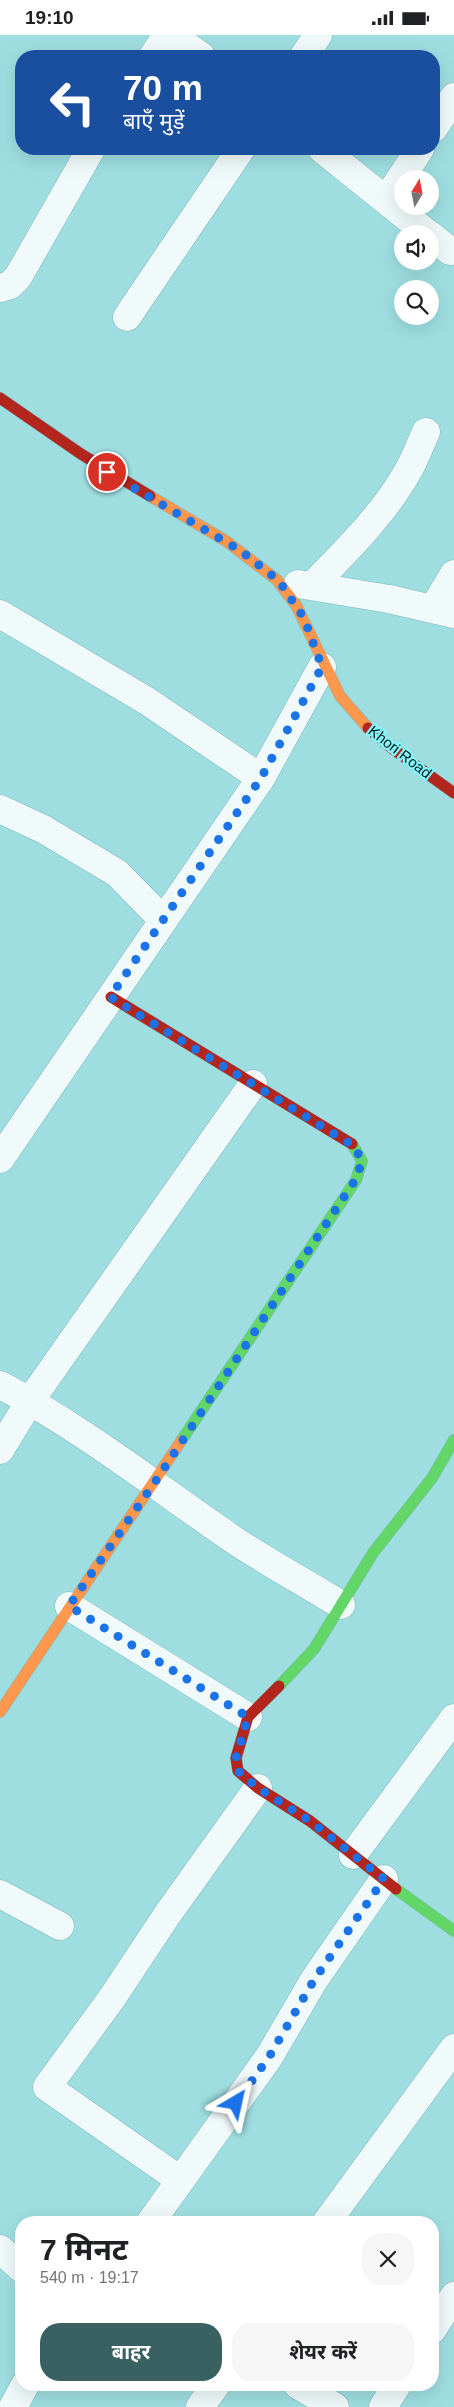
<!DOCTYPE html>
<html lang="hi">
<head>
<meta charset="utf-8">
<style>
  body { margin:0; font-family:Helvetica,"Noto Sans Devanagari",sans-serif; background:#f6f6f6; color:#202124; height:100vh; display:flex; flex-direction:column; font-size:19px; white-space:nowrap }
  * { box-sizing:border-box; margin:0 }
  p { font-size:16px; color:#757577 }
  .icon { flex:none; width:28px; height:28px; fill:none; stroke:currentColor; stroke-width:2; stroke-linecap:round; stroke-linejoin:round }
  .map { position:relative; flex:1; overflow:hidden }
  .panel { position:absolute; left:15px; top:2181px; width:424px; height:175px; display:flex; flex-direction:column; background:#fff; border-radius:20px; box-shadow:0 5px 20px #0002 }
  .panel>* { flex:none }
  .top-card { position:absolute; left:15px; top:15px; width:425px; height:105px; border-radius:20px; box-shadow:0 5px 20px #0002; background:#1a4fa0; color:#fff; overflow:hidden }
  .needle { width:32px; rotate:10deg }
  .controls { position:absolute; left:394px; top:135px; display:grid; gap:10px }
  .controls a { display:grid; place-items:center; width:45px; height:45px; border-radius:50%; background:#fff; box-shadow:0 5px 20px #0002; font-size:25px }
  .pin { position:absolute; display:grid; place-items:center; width:42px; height:42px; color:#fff; margin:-21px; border:2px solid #fff; border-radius:50%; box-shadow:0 1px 5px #0007 }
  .me { position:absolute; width:55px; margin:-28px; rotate:36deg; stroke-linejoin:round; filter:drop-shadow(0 0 4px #0008) }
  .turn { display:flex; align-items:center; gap:18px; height:105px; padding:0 25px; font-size:22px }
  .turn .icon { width:65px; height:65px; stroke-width:2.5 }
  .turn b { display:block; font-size:35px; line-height:42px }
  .round { display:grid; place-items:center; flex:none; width:52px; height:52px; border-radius:20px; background:#f6f6f6 }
  .summary { display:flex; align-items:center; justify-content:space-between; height:85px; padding:0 25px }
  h1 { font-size:30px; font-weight:700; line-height:38px }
  .cta { display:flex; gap:10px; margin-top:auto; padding:10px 25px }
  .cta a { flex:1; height:58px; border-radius:20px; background:#3a6162; color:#fff; font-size:20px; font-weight:700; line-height:58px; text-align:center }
  .cta a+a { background:#f6f6f6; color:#202124 }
  .status { display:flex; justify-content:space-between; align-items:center; height:35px; padding:0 25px; background:#fff; direction:ltr }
  .status svg { height:14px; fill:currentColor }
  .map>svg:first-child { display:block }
</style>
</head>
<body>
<div class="status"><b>19:10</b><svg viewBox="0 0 49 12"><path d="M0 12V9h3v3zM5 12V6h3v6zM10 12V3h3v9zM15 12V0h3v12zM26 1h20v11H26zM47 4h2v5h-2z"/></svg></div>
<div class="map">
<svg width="454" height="2372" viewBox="0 0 454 2372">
  <rect width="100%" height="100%" fill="#9edee1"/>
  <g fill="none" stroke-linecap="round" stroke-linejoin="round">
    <g stroke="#82b6b9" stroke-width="29">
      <path id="street" d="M 171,0 L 201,21
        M 153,21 L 167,0
        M 304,21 L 318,0
        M 434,93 L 454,62
        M 322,114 L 428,199
        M 386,165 L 420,114
        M 430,200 L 450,216
        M 0,253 L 10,250 L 18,242 L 91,114
        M 127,282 L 241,114
        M 298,549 L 389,564 L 454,579
        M 312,551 C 346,516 384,479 408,436 C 415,424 420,410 426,397
        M 433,574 L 454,539
        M 0,579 L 147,666 L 261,743
        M 0,774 L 43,794 L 117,838 L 163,885
        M 0,1124 L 261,743 L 322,632
        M 0,1350 C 84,1394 159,1454 237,1507 C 271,1529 307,1549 341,1570
        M 0,1415 L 30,1366 L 253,1049
        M 69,1571 L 248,1682
        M 353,1820 L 454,1683
        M 0,1859 L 60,1891
        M 180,2145 L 47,2052 L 112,1963 L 167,1880 L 258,1753
        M 150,2188 L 269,2022 L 314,1945 L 384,1844
        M 326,2188 L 454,2013
        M 0,2214 L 21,2233
        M 432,2295 L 454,2261
        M 298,2350 L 335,2372
        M 13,2372 L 25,2350
        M 200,2372 L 216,2350
        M 383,2372 L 397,2350"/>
    </g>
    <g stroke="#82b6b9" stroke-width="12">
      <path id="fast" d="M 181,1406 L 356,1145 L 362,1126 L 352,1109
        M 279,1651 L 314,1614 L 373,1518 L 432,1443 L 454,1405
        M 396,1854 L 454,1896"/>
    </g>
    <g stroke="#82b6b9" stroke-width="12">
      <path id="slow" d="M 150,461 L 226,506 L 277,545 L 296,570 L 340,661 L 368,693
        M 0,1677 L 181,1406"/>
    </g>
    <g stroke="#82b6b9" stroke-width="12">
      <path id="jam" d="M 0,363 L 81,419 L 150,461
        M 368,693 L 393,714 L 454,758
        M 111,962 L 352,1109
        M 279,1651 L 248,1682 L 236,1723 L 238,1736 L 258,1753 L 310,1786 L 396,1854"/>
    </g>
    <use href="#street" stroke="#f0fafa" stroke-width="28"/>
    <use href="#fast" stroke="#63d668" stroke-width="11"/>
    <use href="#slow" stroke="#ff974d" stroke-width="11"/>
    <use href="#jam" stroke="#b3261e" stroke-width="11"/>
  </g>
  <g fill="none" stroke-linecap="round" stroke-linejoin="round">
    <path stroke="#1a73e8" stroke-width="9" stroke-dasharray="0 16.2" d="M 107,437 L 241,516 L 279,546 L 304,583 L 322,632 L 261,743 L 110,962 L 354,1111 L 362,1126 L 356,1144 L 155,1447 L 69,1571 L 248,1682 L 236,1723 L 238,1736 L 258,1753 L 310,1786 L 384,1844 L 314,1945 L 269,2022 L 236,2068"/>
  </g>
  <g text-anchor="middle" stroke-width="4.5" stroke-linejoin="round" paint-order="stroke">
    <g font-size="15" fill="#041d1e" stroke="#83f7fc">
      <text transform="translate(400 717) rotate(38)" y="5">Khori Road</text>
    </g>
  </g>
</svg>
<div class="controls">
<a><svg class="needle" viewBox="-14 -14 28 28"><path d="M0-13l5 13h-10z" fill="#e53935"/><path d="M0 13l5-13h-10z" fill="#757577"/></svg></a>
<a><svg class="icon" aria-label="sound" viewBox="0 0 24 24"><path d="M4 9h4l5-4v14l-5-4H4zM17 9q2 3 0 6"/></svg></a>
<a><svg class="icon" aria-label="search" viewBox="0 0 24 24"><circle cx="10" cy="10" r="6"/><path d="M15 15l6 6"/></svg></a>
</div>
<div class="pin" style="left:107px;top:437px;background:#d93025"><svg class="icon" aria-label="arrive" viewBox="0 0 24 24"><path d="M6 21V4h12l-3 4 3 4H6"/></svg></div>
<svg class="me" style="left:236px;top:2068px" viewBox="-20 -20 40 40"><path d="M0-17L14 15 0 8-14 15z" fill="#1a73e8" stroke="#fff" stroke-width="4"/></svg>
<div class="top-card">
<div class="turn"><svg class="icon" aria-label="left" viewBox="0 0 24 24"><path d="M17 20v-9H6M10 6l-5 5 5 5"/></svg><div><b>70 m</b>बाएँ मुड़ें</div></div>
</div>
<section class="panel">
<div class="summary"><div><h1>7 मिनट</h1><p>540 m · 19:17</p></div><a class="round"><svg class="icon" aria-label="close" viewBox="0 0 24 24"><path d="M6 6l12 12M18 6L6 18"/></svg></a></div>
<div class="cta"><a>बाहर</a><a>शेयर करें</a></div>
</section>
</div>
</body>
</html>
